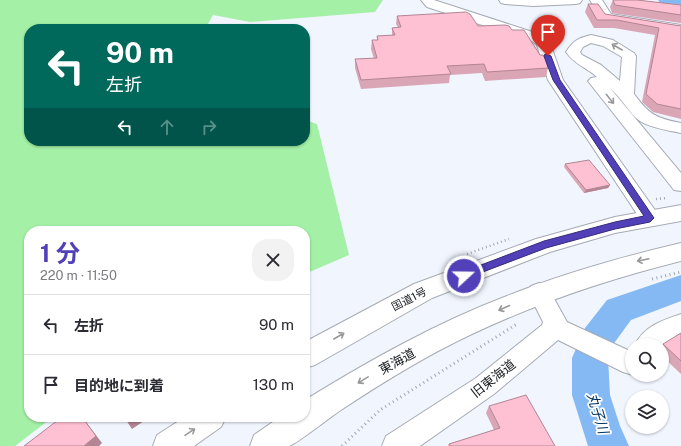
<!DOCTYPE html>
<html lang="ja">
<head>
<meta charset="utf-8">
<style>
  body { margin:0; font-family:"Public Sans","Noto Sans JP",sans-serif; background:#f2f2f3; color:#2b2b33; height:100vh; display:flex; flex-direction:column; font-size:15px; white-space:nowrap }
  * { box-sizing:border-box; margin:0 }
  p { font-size:13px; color:#7c7c81 }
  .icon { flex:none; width:22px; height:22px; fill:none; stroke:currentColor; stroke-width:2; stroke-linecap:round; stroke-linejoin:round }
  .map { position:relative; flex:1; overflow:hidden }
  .panel { position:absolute; left:24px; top:226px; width:286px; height:196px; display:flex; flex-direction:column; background:#fff; border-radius:16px; box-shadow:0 1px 3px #0004 }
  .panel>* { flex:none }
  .banner { position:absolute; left:24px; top:24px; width:286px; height:122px; border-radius:16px; box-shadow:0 1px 3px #0004; background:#00695c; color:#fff; overflow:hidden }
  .controls { position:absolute; left:625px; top:338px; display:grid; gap:8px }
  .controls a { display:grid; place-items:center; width:44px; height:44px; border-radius:50%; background:#fff; box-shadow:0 1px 3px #0004; font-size:20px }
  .pin { position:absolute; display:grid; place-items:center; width:34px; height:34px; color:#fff; margin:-41px -17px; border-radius:50% 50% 50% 0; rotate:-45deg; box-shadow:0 0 4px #0007 }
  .pin .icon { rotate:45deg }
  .me { position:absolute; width:44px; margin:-22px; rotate:69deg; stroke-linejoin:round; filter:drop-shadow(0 0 3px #0008) }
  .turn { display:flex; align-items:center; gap:14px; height:84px; padding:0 16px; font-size:18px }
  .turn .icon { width:52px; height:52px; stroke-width:2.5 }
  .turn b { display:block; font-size:28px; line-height:34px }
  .lanes { display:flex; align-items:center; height:38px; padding:0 16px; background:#0003; justify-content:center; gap:20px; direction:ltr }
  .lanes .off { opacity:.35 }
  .round { display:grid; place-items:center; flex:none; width:42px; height:42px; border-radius:16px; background:#f2f2f3 }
  .headline { display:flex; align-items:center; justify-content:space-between; height:68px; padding:0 16px }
  h1 { font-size:24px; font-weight:700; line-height:30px; color:#5240b8 }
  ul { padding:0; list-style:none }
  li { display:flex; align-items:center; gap:12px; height:60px; padding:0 16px; border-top:1px solid #e1e1e2 }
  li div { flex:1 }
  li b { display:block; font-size:15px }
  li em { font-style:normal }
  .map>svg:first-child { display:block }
</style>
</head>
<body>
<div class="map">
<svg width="681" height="446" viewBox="0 0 681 446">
  <rect width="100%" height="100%" fill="#f1f5fe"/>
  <path fill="#a4f0a6" d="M 0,0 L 383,0 L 375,12 L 250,22 L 213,15 L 205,29 L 29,29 L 29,141 L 305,141 L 305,120 L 317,124 L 349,255 L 305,274 L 305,231 L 29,231 L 29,417 L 53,417 L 15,446 L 0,446 Z"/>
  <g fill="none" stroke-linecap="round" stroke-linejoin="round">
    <path fill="#85b9f4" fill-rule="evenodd" d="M 658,0 L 681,0 L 681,7 L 661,4 Z
      M 681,275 L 681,301 L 631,320 L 612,346 L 608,358 L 610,395 L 620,426 L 629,446 L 588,446 L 572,395 L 572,358 L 585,328 L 607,300 Z"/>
    <g stroke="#a5aab4" stroke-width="2">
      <path id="minor" d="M 421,0 L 434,0 L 542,35 L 550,43 L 563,80 L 657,213 L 660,218 L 657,223 L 650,225 L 643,223 L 548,80 L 537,45 L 532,41 L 427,7 Z
        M 499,0 L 582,0 L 580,3 L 576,4 L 533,6 L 505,4 L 501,3 Z
        M 590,0 L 602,0 L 611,14 L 681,25 L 681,33 L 602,20 Z
        M 591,35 L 613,40 L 634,53 L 636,56 L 634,94 C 649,114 655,118 681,123 L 681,133 C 667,130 644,127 634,116 C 626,107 620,97 610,88 L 681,173 L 681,191 L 674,190 L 588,81 L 591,78 L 597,77 C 586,67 575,65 566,52 C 573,41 578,38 591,35 ZM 591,43 L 603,46 L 622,57 L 620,81 L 601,65 L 582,55 L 580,52 L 583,47 Z
        M 539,283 L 547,286 L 567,322 L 632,352 L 633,375 L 623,372 L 558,340 L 494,394 L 420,446 L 382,446 L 386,436 L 476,378 L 542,325 L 543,322 L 528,292 L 531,286 Z
        M 681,314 L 681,335 L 662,345 L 635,345 C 644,326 663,320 681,314 Z"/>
    </g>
    <g stroke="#a5aab4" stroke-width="2">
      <path id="highway" d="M 681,205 L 681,221 L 615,233 L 550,252 L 432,298 L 315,365 L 305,368 L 305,342 L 414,284 L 536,239 L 615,217 Z
        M 681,243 L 681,261 C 609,279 540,302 472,334 C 427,355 383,382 341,410 C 333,415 295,445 289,446 C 277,446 262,446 250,446 L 254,435 L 280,417 L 305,417 L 305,400 C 370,360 436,323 507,296 C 564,273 622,257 681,243 Z
        M 185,417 L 226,417 L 221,427 L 194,446 L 153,446 L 157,435 Z"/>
    </g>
    <path stroke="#a4a7ae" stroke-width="2.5" stroke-dasharray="1 3" stroke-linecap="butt" d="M 656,199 L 667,198
      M 467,254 L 509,239"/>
    <path stroke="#a4a7ae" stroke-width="3" stroke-dasharray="1 3.5" stroke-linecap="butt" d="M 652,279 L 681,272
      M 342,446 L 380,410 L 517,324"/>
    <use href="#minor" fill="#fff" fill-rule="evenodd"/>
    <use href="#highway" fill="#fff" fill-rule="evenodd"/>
  </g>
  <path fill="#daa5b5" d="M 613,0 L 637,0 L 681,5 L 681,23 L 612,13 L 610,7 Z
    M 588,4 L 605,14 L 681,26 L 681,119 L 653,112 L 642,102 L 655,35 L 614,28 L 594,28 L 585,12 Z
    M 397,16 L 512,30 L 548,68 L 546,77 L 485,81 L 482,73 L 450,75 L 449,83 L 361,89 L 355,68 L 355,59 L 374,59 L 371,49 L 372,40 L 377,40 L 377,36 L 392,35 L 392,28 L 398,27 L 396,24 Z
    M 565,164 L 610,185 L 608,188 L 584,193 L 564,167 Z
    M 681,333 L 681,374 L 662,356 L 662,345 Z
    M 489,406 L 555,446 L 448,446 L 449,444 L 494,430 L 486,413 Z"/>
  <path fill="#b28694" d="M 610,185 L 608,188 L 584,193 L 586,190 Z
    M 82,417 L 102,443 L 99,446 L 84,446 Z
    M 130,417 L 150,417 L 132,429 L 126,420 Z"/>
  <path fill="#fec0d3" stroke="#b28694" d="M 613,0 L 637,0 L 681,5 L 681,15 L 615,5 Z
    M 588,4 L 598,4 L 605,14 L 681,26 L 681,109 L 657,104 L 646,94 L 659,28 L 617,20 L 597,20 Z
    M 466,12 L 470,14 L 478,26 L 505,25 L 509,26 L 512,30 L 524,30 L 540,55 L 543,55 L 545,58 L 548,68 L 487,72 L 484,64 L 447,66 L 451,74 L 361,80 L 355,59 L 377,58 L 372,40 L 378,40 L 377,36 L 395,35 L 392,28 L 401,27 L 397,16 Z
    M 589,160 L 610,185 L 586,190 L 565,164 Z
    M 681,333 L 681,361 L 663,344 Z
    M 526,395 L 555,446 L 450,446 L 449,444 L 500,428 L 489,406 Z
    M 62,417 L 82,417 L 96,436 L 84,446 L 24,446 Z
    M 124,417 L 130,417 L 126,420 Z"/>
  <defs><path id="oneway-shaft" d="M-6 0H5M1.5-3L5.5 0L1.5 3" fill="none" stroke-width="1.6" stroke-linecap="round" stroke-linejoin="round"/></defs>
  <g stroke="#98989a">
    <use href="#oneway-shaft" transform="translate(617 47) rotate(-150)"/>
    <use href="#oneway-shaft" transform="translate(610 99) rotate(51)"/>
    <use href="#oneway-shaft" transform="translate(643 260) rotate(168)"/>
    <use href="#oneway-shaft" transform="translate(504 308) rotate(156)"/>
    <use href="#oneway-shaft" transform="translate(339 336) rotate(-30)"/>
    <use href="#oneway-shaft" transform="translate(363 380) rotate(149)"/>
    <use href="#oneway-shaft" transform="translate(190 432) rotate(-34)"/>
  </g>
  <path fill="#5240b8" stroke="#352a78" d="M 545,54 L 551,56 L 560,80 L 654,218 L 650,222 L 615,229 L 546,248 L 467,278 L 460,278 L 459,276 L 460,273 L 544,241 L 615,222 L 644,216 L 553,80 L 544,56 Z"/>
  <g text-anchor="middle" stroke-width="3.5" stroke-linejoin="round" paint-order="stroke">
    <g font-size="11" fill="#191b1f" stroke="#fff">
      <text transform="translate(409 299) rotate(-27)" y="4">国道1号</text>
    </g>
    <g font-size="13" fill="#191b1f" stroke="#fff">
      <text transform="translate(397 361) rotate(-29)" y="5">東海道</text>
      <text transform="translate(493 378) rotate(-38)" y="5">旧東海道</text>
    </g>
    <g font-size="14" font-style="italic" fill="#023361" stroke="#fff">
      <text transform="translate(598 413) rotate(73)" y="5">丸子川</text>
    </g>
  </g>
</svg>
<div class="controls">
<a><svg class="icon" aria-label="search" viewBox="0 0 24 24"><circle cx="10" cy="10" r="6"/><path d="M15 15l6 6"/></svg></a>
<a><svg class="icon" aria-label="layers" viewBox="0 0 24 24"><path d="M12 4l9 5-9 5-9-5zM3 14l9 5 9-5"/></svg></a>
</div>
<div class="pin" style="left:548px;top:56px;background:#d93025"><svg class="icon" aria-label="arrive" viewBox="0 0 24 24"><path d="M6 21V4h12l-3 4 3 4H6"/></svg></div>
<svg class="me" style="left:464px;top:276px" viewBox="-20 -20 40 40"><circle r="17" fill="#5240b8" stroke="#fff" stroke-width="3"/><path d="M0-11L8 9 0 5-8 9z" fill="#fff"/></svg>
<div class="banner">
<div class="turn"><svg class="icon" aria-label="left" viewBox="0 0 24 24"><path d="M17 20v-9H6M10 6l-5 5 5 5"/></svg><div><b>90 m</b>左折</div></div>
<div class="lanes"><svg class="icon" aria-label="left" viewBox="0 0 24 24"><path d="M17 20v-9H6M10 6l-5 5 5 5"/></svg><svg class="icon off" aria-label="ahead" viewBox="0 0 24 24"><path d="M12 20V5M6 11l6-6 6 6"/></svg><svg class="icon off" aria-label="right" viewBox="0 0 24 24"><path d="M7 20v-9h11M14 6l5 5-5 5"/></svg></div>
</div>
<section class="panel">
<div class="headline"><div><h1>1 分</h1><p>220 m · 11:50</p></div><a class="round"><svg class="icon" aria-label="close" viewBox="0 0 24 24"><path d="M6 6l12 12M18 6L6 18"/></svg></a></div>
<ul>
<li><svg class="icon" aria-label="left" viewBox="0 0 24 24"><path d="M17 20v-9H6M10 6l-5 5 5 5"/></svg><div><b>左折</b></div><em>90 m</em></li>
<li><svg class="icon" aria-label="arrive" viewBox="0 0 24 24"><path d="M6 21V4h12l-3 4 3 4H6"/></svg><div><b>目的地に到着</b></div><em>130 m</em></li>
</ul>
</section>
</div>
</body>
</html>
